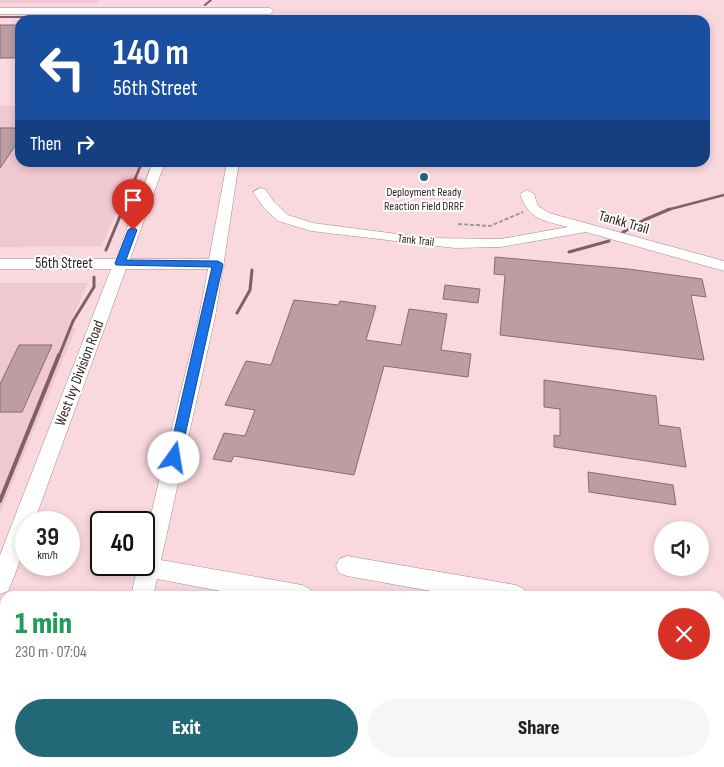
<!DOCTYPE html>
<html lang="en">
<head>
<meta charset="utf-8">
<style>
  body { margin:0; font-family:"Sofia Sans Condensed",sans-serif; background:#f6f6f6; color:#222; height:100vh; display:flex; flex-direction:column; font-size:19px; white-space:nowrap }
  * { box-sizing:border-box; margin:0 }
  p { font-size:16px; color:#767676 }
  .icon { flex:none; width:28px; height:28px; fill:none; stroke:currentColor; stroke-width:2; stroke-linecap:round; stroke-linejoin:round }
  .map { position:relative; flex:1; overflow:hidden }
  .sheet { position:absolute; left:0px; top:591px; width:725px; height:176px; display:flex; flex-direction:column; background:#fff; border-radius:15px 15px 0 0; box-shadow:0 2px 8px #0003 }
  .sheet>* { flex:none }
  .top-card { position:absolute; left:15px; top:15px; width:695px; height:152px; border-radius:15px; box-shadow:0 2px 8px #0003; background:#1a4fa0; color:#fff; overflow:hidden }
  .fabs { position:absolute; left:654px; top:521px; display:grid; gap:10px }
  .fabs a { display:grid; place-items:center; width:55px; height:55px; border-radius:50%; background:#fff; box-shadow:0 2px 8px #0003; font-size:25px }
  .speed { position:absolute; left:15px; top:511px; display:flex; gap:10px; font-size:25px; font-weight:700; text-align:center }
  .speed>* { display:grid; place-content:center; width:65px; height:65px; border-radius:50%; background:#fff; box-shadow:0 2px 8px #0003; line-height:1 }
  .speed small { font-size:12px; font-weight:400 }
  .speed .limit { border:2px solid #111; border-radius:8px; background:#fff; color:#111 }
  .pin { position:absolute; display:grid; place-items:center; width:42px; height:42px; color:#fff; margin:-51px -21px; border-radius:50% 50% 50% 0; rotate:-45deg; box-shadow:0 0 5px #0007 }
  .pin .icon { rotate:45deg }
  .me { position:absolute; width:55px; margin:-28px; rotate:13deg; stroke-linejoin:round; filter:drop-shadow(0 0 4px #0008) }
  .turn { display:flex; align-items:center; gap:18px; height:105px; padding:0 15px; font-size:22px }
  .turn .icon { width:65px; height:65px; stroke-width:2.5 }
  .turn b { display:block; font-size:35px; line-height:42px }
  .then { display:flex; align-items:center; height:48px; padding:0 15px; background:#0003; gap:10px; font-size:19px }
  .round { display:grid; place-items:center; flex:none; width:52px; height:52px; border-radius:26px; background:#f6f6f6 }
  .summary { display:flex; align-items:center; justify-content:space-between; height:85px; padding:0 15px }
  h1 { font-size:30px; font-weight:800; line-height:38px; color:#1e9e55 }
  .cta { display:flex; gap:10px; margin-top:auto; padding:10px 15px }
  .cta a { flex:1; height:58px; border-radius:30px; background:#226877; color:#fff; font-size:20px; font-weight:800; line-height:58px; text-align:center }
  .cta a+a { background:#f6f6f6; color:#222 }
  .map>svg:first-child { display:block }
</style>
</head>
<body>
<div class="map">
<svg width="724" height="767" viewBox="0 0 724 767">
  <rect width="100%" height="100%" fill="#f9d8de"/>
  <path fill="#f0c8d0" d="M 0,0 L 98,0 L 96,3 L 0,3 Z
    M 0,106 L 20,106 L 20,162 L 144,163 L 125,211 L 117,211 L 102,246 L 0,247 Z
    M 0,283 L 88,283 L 68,327 L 76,328 L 0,513 Z"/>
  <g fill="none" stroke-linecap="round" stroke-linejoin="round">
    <path stroke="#835e66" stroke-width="2" d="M 205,5 L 211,0
      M 0,17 L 200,17"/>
    <path stroke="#835e66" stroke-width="2.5" d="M 122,210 L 142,162
      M 667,210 L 724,195"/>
    <path stroke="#835e66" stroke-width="3" d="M 620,234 L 644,220 L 670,209
      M 106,250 L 123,209
      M 569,252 L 609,241
      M 237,313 L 250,290 L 252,270
      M 59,356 L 73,321 L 94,287 L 94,277"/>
    <path stroke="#835e66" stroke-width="4" d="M 0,501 L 59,355"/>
  </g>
  <path fill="#bc9da3" stroke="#886b71" d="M 0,25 L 20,25 L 20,52 L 16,58 L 0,58 Z
    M 0,128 L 20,128 L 20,139 L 0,168 Z
    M 495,257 L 628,269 L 702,279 L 706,297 L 691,295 L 704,360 L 500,335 L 505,275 L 494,274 Z
    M 445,285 L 480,289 L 478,303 L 443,299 Z
    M 294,300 L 338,305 L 340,301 L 376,306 L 366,340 L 401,345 L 409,309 L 447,314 L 441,350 L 471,354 L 468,377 L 384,366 L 354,475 L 234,456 L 231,462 L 213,459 L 224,433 L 245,436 L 255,410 L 225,405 L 246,361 L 271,365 Z
    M 19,345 L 52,345 L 22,412 L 0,412 L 0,384 Z
    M 544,380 L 656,396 L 659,425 L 680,428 L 686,467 L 554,447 L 554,435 L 560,436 L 560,409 L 544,407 Z
    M 588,472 L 673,485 L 676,505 L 589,492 Z"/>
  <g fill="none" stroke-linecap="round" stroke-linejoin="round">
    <g stroke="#a6888e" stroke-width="1">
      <path id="minor" d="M 0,8 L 270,8 L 274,11 L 270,14 L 0,14 Z
        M 153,162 L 165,162 L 130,259 L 209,259 L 227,162 L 239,162 L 224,261 L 225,264 L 223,267 L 215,317 L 161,560 L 302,585 L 310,589 L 313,596 L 247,596 L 157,579 L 153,596 L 131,596 L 138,565 L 144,565 L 144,543 L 199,317 L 208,269 L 126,269 L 34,522 L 26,522 C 26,547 18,568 8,591 L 0,594 L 0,555 L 111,269 L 0,269 L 0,259 L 115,259 Z
        M 260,188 L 265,189 L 274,202 L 288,215 L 313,223 L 428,238 L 501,239 L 568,227 C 543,220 530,221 520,194 L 527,190 L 534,194 L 538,206 L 549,213 L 724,261 L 724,271 L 586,232 L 501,247 L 455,248 L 311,231 L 278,221 L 264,208 L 253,192 Z
        M 347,556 L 516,585 L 524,589 L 527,596 L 459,596 L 347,576 L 339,573 L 336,566 L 339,559 Z
        M 720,622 L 724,623 L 724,645 L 720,644 Z
        M 720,662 L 724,663 L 724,687 L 720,686 Z
        M 92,762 L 118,762 L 117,767 L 91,767 Z"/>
    </g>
    <path stroke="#aa9196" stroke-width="2" stroke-dasharray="4 2" stroke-linecap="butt" d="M 458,224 L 490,226 L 523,212"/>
    <use href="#minor" fill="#fff" fill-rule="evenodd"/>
  </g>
  <path fill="#1a73e8" stroke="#114b97" d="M 133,227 L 137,230 L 126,260 L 218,261 L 223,264 L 180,458 L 174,463 L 168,458 L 212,267 L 116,265 L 115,263 L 128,230 Z"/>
  <circle fill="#226877" stroke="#fff" stroke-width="2" cx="424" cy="177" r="5"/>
  <g text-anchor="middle" stroke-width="4" stroke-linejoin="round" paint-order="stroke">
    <g font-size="12" fill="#302426" stroke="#fff">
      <text x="424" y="196">Deployment Ready<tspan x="424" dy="14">Reaction Field DRRF</tspan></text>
    </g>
    <g font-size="12" fill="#302426" stroke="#fff">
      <text transform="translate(416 240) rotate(6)" y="4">Tank Trail</text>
    </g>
    <g font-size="15" fill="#302426" stroke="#fff">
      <text transform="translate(624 222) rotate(16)" y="5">Tankk Trail</text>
      <text x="64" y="268">56th Street</text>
      <text transform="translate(79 373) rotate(-69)" y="5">West Ivy Division Road</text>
    </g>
  </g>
</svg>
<div class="fabs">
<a><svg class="icon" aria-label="sound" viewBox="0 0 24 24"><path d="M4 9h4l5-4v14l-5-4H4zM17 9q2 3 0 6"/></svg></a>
</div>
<div class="speed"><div>39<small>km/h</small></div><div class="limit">40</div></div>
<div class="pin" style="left:133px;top:230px;background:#d93025"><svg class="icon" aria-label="arrive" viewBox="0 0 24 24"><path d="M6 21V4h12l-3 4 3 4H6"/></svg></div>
<svg class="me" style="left:174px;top:458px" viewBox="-20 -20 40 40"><circle r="19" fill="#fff"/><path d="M0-13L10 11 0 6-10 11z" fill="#1a73e8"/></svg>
<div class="top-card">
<div class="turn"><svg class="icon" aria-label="left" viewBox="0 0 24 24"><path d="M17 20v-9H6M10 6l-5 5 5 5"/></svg><div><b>140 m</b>56th Street</div></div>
<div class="then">Then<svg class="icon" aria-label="right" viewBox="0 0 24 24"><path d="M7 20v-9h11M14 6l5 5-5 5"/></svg></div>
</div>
<section class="sheet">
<div class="summary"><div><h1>1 min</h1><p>230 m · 07:04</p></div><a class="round" style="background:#d93025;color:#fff"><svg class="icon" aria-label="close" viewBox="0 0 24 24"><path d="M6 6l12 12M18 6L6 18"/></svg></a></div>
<div class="cta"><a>Exit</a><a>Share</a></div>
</section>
</div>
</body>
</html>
